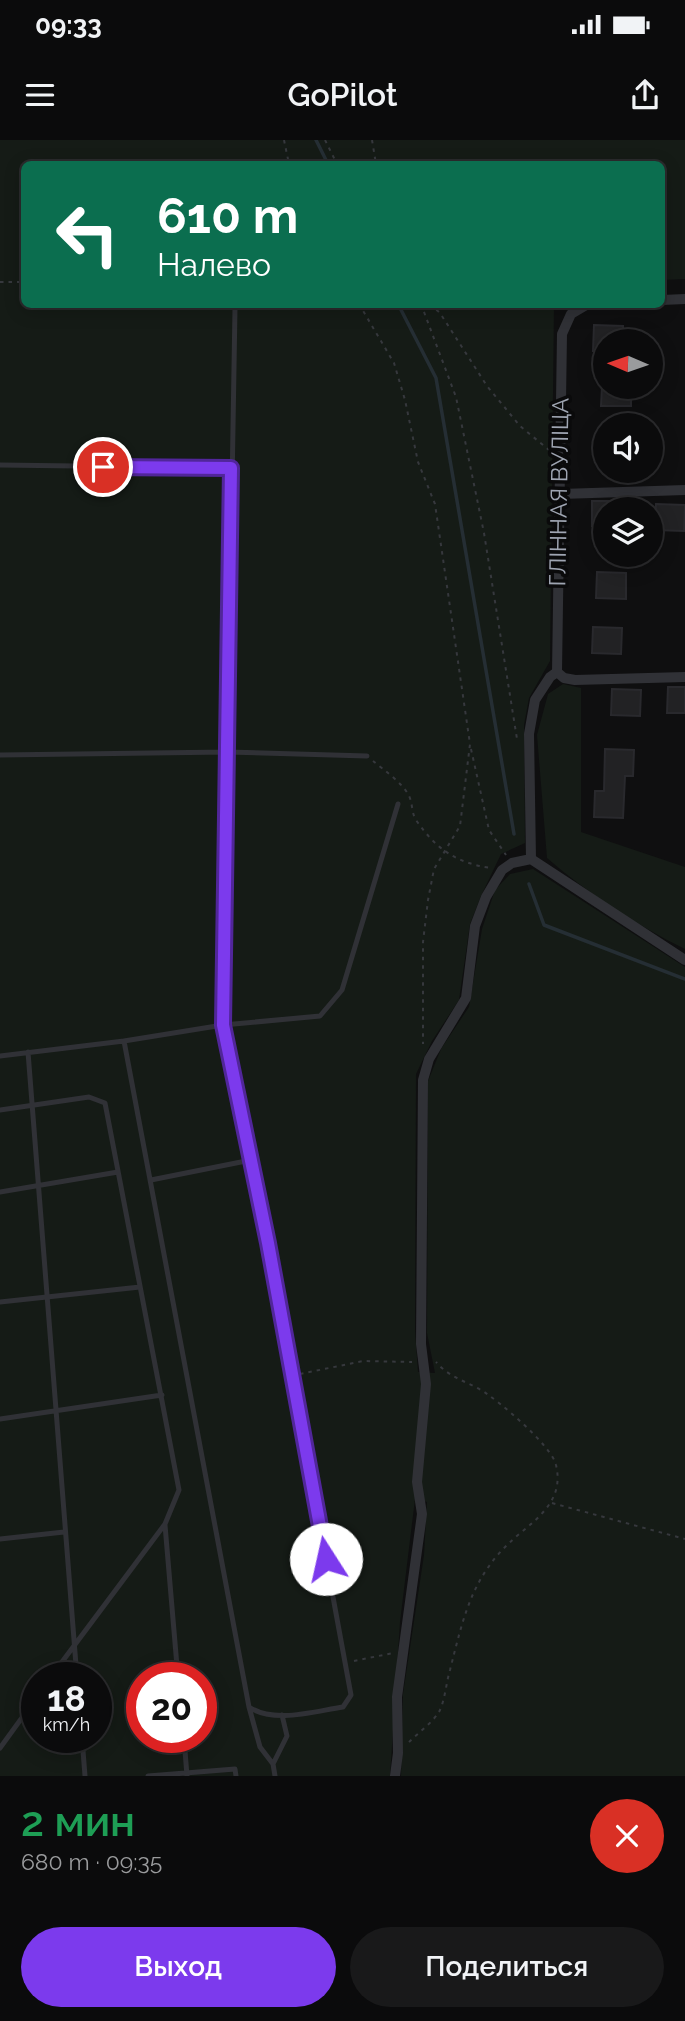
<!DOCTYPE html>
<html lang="ru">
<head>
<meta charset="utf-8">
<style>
  body { margin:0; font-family:Raleway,sans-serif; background:#19191a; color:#f1f3f6; height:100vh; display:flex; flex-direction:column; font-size:26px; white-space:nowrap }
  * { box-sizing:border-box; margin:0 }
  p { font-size:23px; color:#9a9b9d }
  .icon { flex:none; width:38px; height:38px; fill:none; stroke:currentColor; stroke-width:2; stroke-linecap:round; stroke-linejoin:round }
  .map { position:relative; height:1636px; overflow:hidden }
  .panel { display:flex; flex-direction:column; background:#0b0b0c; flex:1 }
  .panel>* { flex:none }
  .top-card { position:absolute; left:21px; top:21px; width:644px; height:147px; border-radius:10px; box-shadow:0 4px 18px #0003,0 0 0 2px #2b2b2d; background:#0b6e4f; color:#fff; overflow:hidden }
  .needle { width:46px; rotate:272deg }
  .tools { position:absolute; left:593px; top:189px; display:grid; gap:14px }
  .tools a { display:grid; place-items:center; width:70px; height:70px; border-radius:50%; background:#0b0b0c; box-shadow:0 4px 18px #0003,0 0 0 2px #2b2b2d; font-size:35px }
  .speed { position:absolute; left:21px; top:1522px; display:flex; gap:14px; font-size:35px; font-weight:700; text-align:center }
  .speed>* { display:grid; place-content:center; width:91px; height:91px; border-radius:50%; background:#0b0b0c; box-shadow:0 4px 18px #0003,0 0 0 2px #2b2b2d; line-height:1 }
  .speed small { font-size:18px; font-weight:400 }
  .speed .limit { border:10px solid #d22; background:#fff; color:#111 }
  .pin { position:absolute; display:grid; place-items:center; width:60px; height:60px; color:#fff; margin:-30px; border:4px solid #fff; border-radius:50%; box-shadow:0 2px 7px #0007 }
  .me { position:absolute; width:77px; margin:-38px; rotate:350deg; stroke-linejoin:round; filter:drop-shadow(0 0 5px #0008) }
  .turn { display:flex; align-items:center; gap:24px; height:147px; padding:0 21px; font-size:32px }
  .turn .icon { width:91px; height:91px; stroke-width:2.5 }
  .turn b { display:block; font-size:49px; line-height:60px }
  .round { display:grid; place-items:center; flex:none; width:74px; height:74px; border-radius:37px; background:#19191a }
  .overview { display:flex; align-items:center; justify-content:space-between; height:119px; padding:0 21px }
  h1 { font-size:42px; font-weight:600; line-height:52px; color:#1e9e55 }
  .primary-button { display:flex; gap:14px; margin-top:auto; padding:14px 21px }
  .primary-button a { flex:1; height:80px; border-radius:42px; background:#7c3aed; color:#fff; font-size:28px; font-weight:600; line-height:80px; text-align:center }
  .primary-button a+a { background:#19191a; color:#f1f3f6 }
  .status { display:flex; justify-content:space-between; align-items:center; height:49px; padding:0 35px; background:#0b0b0c; direction:ltr }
  .status svg { height:19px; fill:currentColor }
  header { display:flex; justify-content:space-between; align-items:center; height:91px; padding:0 21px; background:#0b0b0c; font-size:32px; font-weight:600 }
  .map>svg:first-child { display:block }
</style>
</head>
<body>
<div class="status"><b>09:33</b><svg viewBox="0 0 49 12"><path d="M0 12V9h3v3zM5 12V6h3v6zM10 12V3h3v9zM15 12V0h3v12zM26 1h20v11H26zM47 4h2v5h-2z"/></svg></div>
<header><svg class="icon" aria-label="menu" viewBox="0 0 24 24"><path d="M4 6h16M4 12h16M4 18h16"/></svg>GoPilot<svg class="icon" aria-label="share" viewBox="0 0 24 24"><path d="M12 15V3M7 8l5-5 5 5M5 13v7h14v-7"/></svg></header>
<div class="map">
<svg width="685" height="1636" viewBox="0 0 685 1636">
  <rect width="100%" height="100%" fill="#0f0f10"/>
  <path fill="#151b16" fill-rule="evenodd" d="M 0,0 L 685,0 L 685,139 L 662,140 L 662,24 L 24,24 L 24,164 L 554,165 L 550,521 L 529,558 L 524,585 L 525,703 L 501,714 L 481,756 L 470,784 L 459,860 L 432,901 L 416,934 L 415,1191 L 418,1232 L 435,1233 L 427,1193 L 428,941 L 441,909 L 469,867 L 482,789 L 495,750 L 510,734 L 533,729 L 685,827 L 685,1636 L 401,1636 L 403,1554 L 424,1415 L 427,1362 L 415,1359 L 400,1482 L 390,1636 L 0,1636 ZM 37,1538 L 96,1538 L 96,1598 L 37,1598 ZM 142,1538 L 201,1538 L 201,1598 L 142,1598 Z
    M 563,544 L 581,548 L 581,692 L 685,727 L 685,809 C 636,785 587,753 547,718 L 537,595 L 548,554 Z"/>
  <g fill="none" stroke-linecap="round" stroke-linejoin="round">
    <path stroke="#252e34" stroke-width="3.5" d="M 316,0 L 328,24
      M 398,164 L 436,238 L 514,694
      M 529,744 L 544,785 L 685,839"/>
  </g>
  <path fill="#222224" stroke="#29292d" stroke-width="2" d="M 594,185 L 623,186 L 623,201 L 606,201 L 606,212 L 593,211 Z
    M 602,247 L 631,247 L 631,266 L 601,266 Z
    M 592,361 L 637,361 L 637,369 L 606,369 L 606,386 L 592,386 Z
    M 656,364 L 685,365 L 684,391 L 655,390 Z
    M 597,432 L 626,433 L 626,459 L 596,458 Z
    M 593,487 L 622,488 L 621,514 L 592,513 Z
    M 668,547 L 685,547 L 685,573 L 667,573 Z
    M 612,549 L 641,550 L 640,576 L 611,575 Z
    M 605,609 L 634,610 L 633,636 L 625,636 L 623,678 L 594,677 L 595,651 L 604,651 Z"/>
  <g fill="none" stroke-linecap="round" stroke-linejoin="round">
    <path stroke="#36383d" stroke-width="2" stroke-dasharray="3.5 5" stroke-linecap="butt" d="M 284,0 L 289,24
      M 325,0 L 337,24
      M 372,0 L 376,24
      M 0,142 L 24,142
      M 359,164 L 394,223 L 405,260 L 418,322 L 435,364 L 470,604 L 460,686 L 434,729 L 428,760 L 423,802 L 423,904
      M 421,164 L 456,257 L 484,393 L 517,599
      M 430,164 L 440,173 L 487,246 L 520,286 L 549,310
      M 471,609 L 489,690 L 506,715
      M 373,621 C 384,630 401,642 408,654 C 413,662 411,672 416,680 C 436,709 456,723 491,728
      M 300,1234 L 363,1221 L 412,1222
      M 552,1363 L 685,1399
      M 354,1521 L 393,1513
      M 409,1602 C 418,1593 432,1583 439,1572 C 445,1561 446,1543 450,1530 C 464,1475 472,1434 518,1395 C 541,1376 564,1358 556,1325 C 552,1306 498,1260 481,1250 C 465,1241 449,1237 436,1222"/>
    <path stroke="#303136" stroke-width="5" d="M 0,325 L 231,328
      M 0,615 L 227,612 L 367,616
      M 124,901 L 249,1567 C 274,1584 315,1571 343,1567 L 351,1555 L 268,1103 L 223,885 L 320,876 L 342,850 L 398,664
      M 28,912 L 77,1538
      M 0,916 L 124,901 L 223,885 L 235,168
      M 0,970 L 89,957 L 105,963 L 179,1350 L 165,1384 L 50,1538
      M 151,1040 L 251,1020
      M 0,1052 L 118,1032
      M 0,1162 L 140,1147
      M 0,1279 L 162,1255
      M 165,1385 L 178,1538
      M 0,1399 L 64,1392
      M 249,1567 L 260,1607 L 273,1624
      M 82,1598 L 85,1636
      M 184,1598 L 187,1636
      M 0,1608 L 37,1557
      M 148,1636 L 235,1629 L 236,1636
      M 275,1636 L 273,1624 L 287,1596 L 282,1575"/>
    <path stroke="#303136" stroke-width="10" d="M 662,160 L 685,159
      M 561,354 L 685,350
      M 557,532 L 562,194 L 571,174 L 588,164
      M 557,532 L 564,538 L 575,540 L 685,537
      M 531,719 L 685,820
      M 395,1636 L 398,1613 L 397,1557 L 422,1374 L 417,1342 L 426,1244 L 421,1204 L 423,940 L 429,919 L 466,858 L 475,786 L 486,757 L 502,730 L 512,723 L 531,719 L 529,594 L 535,560 L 550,537 L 557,532"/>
  </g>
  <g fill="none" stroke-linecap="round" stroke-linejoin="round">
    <g stroke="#51269a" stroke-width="18">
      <path id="route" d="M 103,327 L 231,328 L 223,885 L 268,1103 L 326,1419"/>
    </g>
    <use href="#route" stroke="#7c3aed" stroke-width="12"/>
  </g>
  <g text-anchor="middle" stroke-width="7" stroke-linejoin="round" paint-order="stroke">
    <g font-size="23" fill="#9fa5b2" stroke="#0a0a0b">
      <text transform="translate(559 352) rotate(-89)" y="8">ГЛІННАЯ ВУЛІЦА</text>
    </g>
  </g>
</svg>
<div class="tools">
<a><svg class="needle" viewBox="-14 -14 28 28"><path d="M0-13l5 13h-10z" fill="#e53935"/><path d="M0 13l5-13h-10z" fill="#9a9b9d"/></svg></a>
<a><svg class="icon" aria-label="sound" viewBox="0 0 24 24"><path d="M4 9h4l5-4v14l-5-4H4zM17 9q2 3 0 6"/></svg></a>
<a><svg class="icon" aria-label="layers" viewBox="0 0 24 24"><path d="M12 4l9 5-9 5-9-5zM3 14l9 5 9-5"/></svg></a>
</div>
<div class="speed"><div>18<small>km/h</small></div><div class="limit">20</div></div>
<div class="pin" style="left:103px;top:327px;background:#d93025"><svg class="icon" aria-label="arrive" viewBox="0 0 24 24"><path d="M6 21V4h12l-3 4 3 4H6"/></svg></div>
<svg class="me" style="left:326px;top:1419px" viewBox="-20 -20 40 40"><circle r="19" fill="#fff"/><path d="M0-13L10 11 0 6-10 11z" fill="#7c3aed"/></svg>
<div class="top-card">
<div class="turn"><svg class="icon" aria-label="left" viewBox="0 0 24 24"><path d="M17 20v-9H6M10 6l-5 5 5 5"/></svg><div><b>610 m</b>Налево</div></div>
</div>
</div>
<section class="panel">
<div class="overview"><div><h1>2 мин</h1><p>680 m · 09:35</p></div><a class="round" style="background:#d93025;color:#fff"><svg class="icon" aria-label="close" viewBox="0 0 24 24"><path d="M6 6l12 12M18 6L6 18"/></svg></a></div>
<div class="primary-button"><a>Выход</a><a>Поделиться</a></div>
</section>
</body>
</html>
